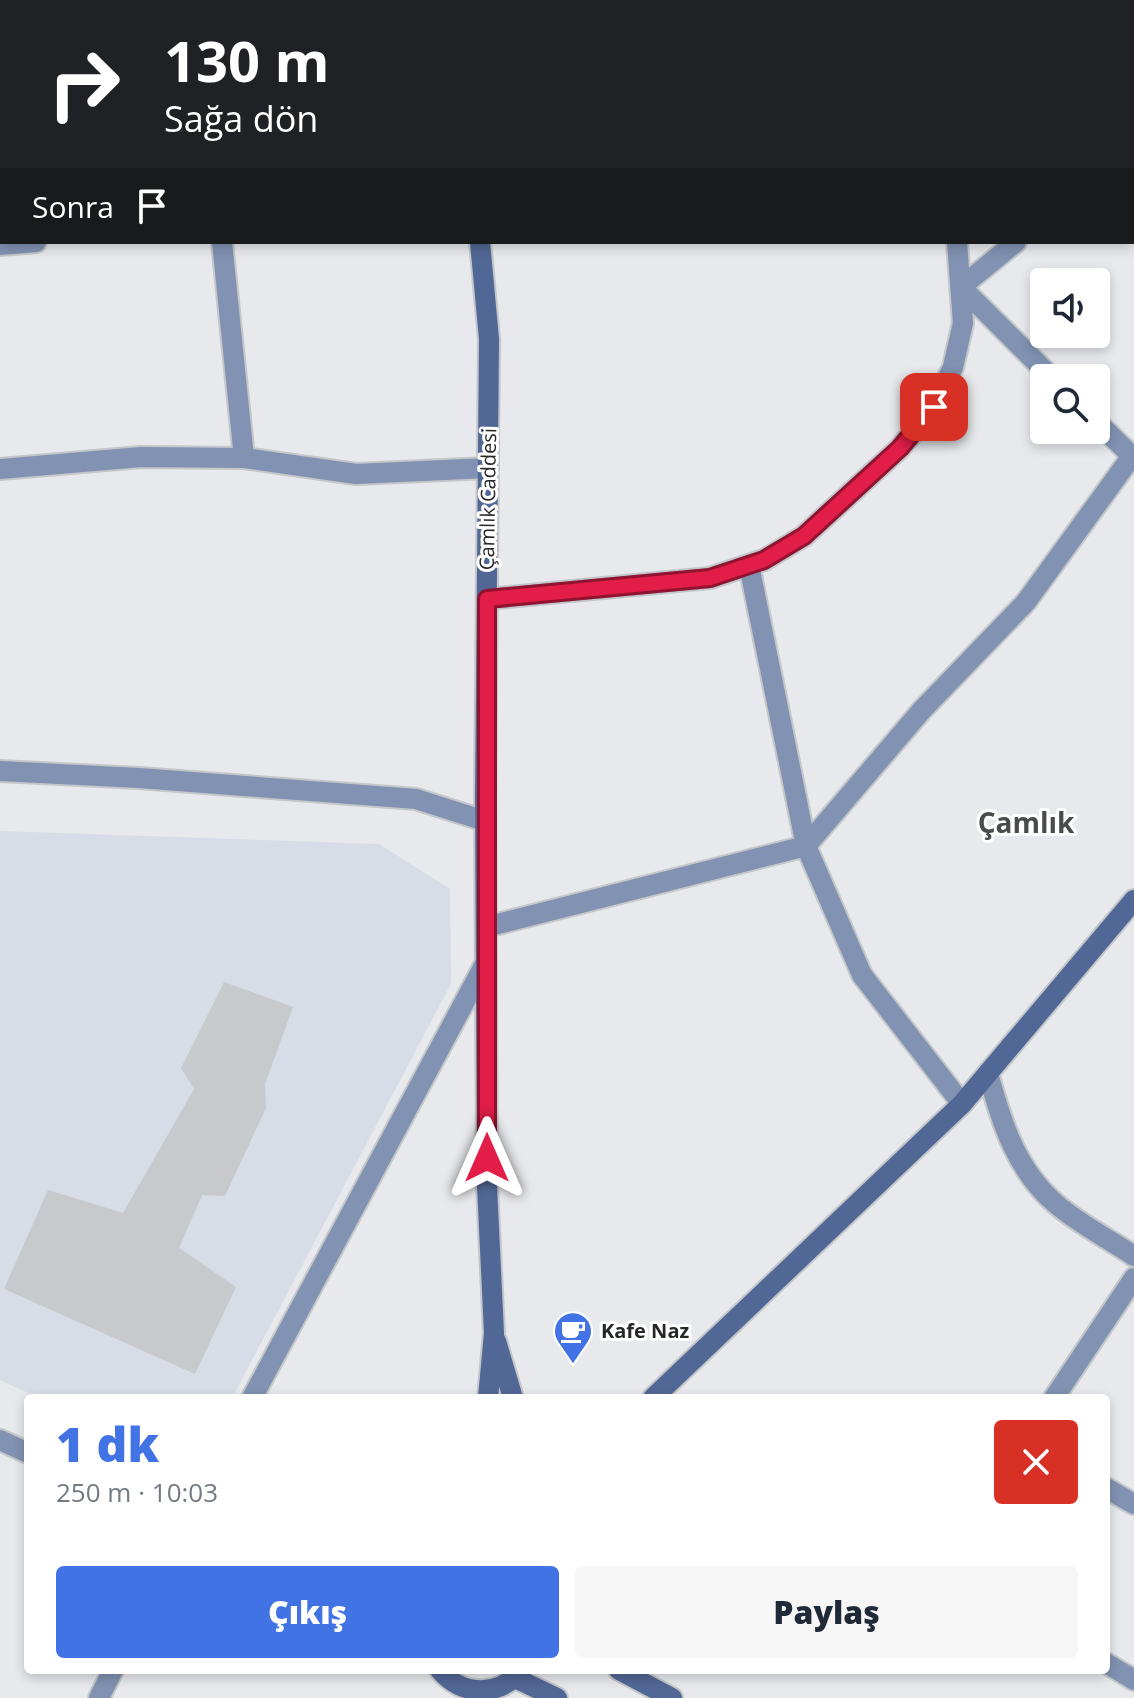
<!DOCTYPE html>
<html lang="tr">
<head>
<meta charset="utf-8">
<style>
  body { margin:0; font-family:"Open Sans",sans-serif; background:#f6f6f7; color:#1f2937; height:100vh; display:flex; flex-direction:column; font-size:30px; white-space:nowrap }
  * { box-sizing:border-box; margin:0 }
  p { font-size:26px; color:#747a83 }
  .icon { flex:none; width:44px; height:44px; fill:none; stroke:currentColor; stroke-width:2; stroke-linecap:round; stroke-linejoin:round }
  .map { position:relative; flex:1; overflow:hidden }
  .drawer { position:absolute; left:24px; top:1394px; width:1086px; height:280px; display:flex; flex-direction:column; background:#fff; border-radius:8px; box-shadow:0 4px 12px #0003 }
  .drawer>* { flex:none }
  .hud { position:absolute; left:0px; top:0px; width:1134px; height:244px; box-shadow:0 4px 12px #0003; background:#202124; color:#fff; overflow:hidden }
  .fabs { position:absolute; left:1030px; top:268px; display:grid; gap:16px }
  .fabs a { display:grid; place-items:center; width:80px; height:80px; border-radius:8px; background:#fff; box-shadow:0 4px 12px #0003; font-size:40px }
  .pin { position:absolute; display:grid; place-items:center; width:68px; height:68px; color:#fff; margin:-34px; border-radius:16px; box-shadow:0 4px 12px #0006 }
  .me { position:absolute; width:88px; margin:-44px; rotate:0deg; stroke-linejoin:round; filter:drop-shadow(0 0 6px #0008) }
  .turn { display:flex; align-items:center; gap:28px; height:168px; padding:0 32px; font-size:36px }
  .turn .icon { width:104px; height:104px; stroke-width:2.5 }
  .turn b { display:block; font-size:56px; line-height:68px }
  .then { display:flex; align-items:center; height:76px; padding:0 32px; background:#0003; gap:16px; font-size:30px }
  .round { display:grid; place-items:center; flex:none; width:84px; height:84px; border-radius:8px; background:#f6f6f7 }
  .summary { display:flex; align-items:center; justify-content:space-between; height:136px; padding:0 32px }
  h1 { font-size:48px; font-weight:800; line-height:60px; color:#4173e4 }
  .action { display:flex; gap:16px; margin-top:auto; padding:16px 32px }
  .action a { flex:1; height:92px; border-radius:8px; background:#4173e4; color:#fff; font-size:32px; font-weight:800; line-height:92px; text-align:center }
  .action a+a { background:#f6f6f7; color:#1f2937 }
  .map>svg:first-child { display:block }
</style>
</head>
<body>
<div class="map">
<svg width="1134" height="1698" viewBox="0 0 1134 1698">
  <rect width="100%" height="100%" fill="#e7e9ec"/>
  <path fill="#d7dce6" d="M 0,831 L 379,844 L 450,889 L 451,984 L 232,1398 L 38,1398 L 0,1380 Z"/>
  <path fill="#c7c9cc" d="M 224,982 L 293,1007 L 265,1084 L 266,1108 L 225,1196 L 202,1195 L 179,1248 L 236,1287 L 195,1374 L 4,1289 L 48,1190 L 123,1213 L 194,1089 L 181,1068 Z"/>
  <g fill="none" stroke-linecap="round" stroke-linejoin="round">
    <g stroke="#c4c6c9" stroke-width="24">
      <path id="street" d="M 686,0 L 687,2
        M 873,2 L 876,0
        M 1132,142 L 1134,140
        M 222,242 L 244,458
        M 1016,242 L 961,287 L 1052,378
        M 0,245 L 36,242
        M 1096,421 L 1134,458
        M 0,469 L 141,457 L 244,458 L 356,474 L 488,468
        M 749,565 L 806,846 L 862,975 L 962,1104
        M 487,599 L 710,578 L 764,560 L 804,536 L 900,448 L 934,407 L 953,367 L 963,323 L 957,242
        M 0,771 L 139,778 L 416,799 L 485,821
        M 486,927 L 806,846 L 922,710 L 1026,602 L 1132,456
        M 988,1073 C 1001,1121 1016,1170 1056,1204 C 1079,1224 1109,1239 1134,1256
        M 252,1398 L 486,962
        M 1054,1398 L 1134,1278
        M 0,1440 L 28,1453
        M 1106,1488 L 1134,1504
        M 1106,1663 L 1134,1680
        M 99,1698 L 113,1670"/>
    </g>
    <g stroke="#c4c6c9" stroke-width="24">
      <path id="secondary" d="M 439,0 L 439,2
        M 480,242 L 489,339 L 485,798 L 487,1186 L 494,1333 L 488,1398
        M 496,1341 L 513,1398
        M 653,1398 L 962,1104 L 1134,900
        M 440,1670 C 462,1697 500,1697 522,1670
        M 619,1670 L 672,1698
        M 515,1678 L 557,1698"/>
    </g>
    <use href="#street" stroke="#8192b2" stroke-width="20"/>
    <use href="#secondary" stroke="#516795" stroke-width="20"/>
  </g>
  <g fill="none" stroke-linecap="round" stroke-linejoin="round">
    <g stroke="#92132f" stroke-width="20">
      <path id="route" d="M 487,1158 L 487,599 L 710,578 L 764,560 L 804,536 L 900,448 L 934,407"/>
    </g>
    <use href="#route" stroke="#e11d48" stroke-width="14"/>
  </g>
  <defs>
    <g id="cafe-pin" transform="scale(2)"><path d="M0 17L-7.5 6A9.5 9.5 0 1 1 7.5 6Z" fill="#4173e4" stroke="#fff"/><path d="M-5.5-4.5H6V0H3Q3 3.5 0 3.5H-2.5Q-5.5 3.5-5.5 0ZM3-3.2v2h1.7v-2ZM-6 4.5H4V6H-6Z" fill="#fff"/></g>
  </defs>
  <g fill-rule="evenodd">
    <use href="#cafe-pin" x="573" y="1331"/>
  </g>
  <g text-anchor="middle" stroke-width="6" stroke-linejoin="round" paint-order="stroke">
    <g font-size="20" fill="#262728" stroke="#fff">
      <text transform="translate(488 499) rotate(-89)" y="7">Çamlık Caddesi</text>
    </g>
    <g font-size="20" font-weight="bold" fill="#262728" stroke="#fff" text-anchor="start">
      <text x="601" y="1338">Kafe Naz</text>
    </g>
    <g font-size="28" font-weight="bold" fill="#494b4d" stroke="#fff">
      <text x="1026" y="833">Çamlık</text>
    </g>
  </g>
</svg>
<div class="fabs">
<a><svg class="icon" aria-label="sound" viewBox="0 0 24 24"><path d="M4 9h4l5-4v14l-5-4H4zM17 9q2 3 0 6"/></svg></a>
<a><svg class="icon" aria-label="search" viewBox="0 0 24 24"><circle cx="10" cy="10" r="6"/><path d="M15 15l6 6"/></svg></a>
</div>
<div class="pin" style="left:934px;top:407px;background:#d93025"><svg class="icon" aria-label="arrive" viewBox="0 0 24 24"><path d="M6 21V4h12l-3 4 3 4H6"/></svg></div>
<svg class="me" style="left:487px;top:1158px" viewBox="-20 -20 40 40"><path d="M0-17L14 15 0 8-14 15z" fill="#e11d48" stroke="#fff" stroke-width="4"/></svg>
<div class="hud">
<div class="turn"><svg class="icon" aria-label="right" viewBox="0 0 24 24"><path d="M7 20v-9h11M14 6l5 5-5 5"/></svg><div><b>130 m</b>Sağa dön</div></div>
<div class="then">Sonra<svg class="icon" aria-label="arrive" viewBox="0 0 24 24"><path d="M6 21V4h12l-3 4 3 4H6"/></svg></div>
</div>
<section class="drawer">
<div class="summary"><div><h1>1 dk</h1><p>250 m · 10:03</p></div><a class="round" style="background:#d93025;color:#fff"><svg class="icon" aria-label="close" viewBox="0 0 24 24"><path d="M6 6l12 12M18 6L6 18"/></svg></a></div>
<div class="action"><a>Çıkış</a><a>Paylaş</a></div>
</section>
</div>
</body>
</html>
